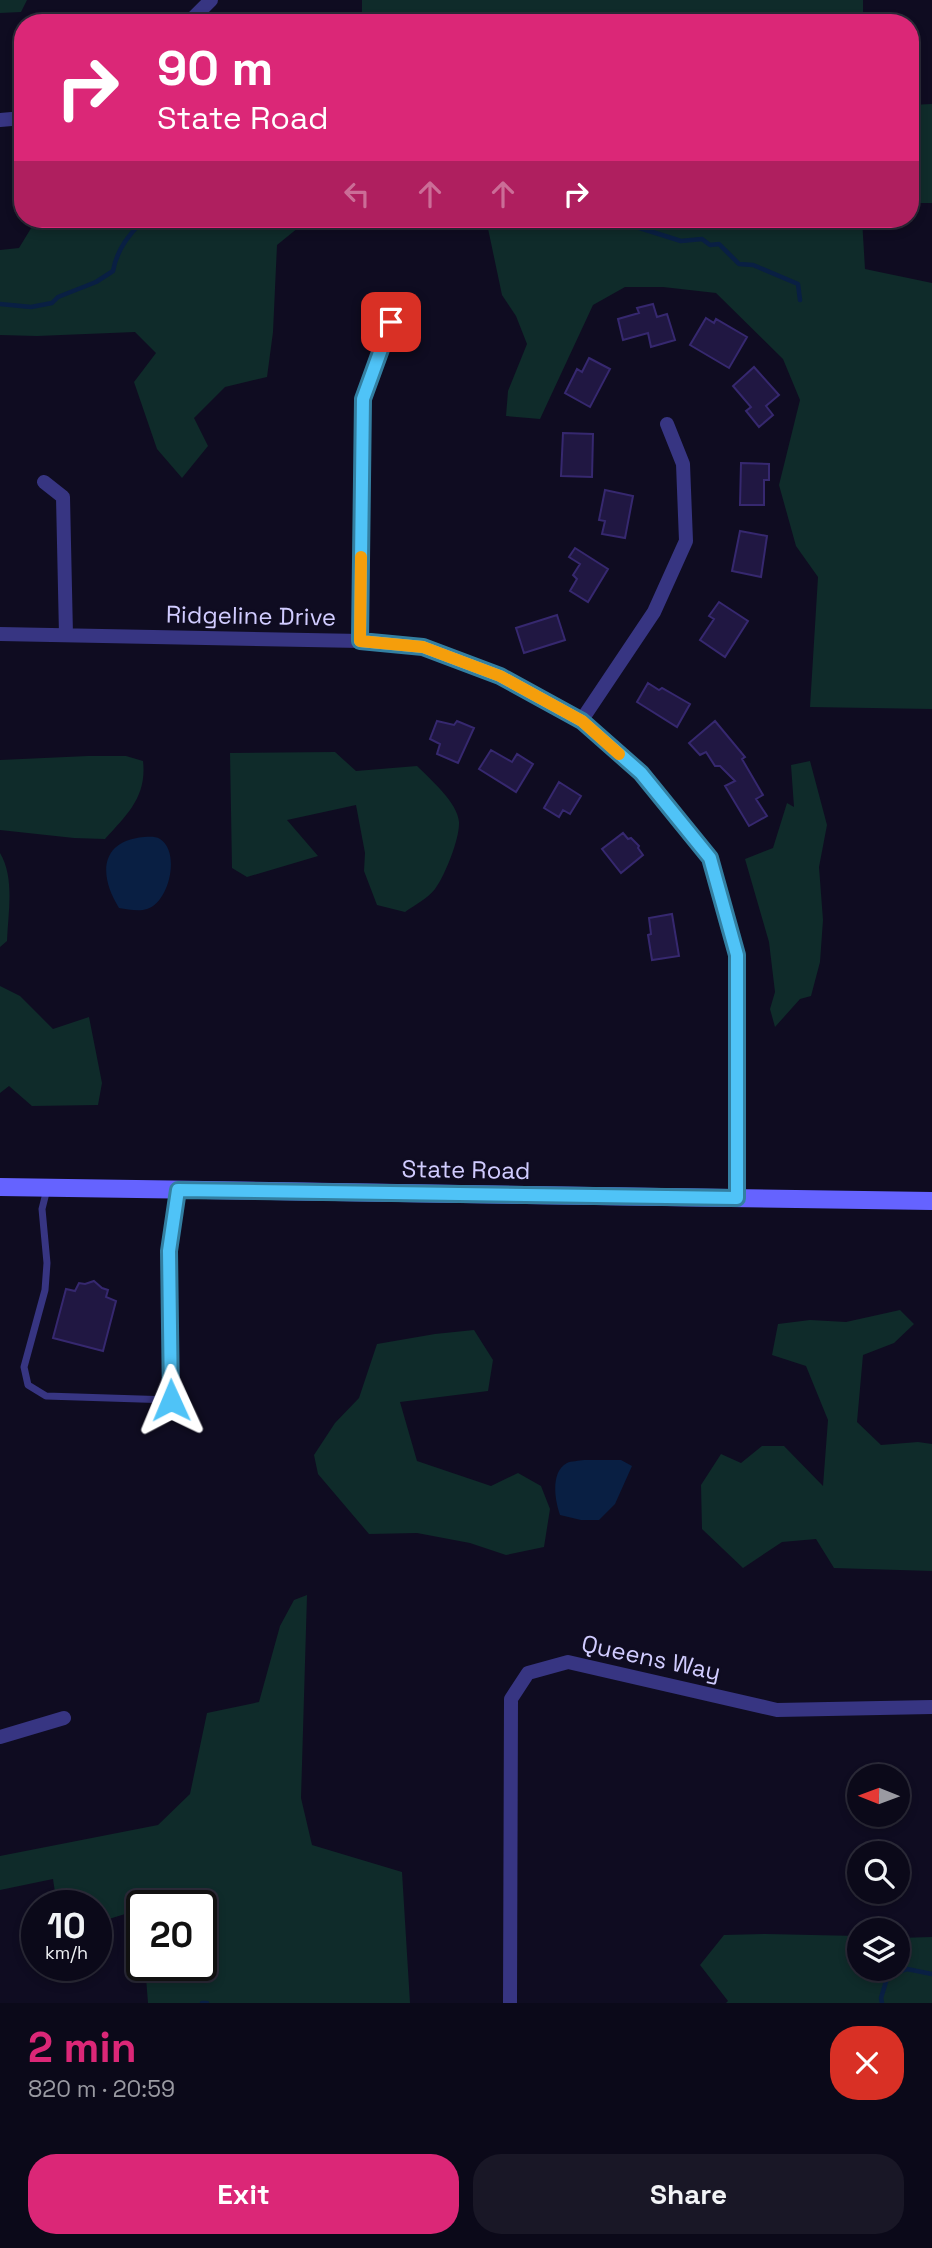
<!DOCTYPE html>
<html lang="en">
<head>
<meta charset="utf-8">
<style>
  body { margin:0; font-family:"Space Grotesk",sans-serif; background:#191726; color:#f1f3f6; height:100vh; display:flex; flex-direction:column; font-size:26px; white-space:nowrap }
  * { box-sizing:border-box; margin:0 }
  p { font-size:23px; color:#9a9aa2 }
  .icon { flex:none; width:38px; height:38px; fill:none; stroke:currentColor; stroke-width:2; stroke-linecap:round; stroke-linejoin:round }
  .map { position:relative; height:2003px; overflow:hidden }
  .details { display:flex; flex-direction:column; background:#0b0919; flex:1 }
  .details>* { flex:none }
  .top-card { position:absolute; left:14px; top:14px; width:905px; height:214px; border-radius:28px; box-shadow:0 4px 10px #0003,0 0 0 2px #2b2a38; background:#db2777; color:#fff; overflow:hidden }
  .needle { width:46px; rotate:271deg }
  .tools { position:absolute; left:847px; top:1764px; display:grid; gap:14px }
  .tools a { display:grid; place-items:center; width:63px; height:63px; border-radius:50%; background:#0b0919; box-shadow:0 4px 10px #0003,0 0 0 2px #2b2a38; font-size:35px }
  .speed { position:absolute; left:21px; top:1890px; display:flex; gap:14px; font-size:35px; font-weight:700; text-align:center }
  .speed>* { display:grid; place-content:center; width:91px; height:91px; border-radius:50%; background:#0b0919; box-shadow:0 4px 10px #0003,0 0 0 2px #2b2a38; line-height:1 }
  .speed small { font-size:18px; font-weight:400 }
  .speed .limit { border:4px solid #111; border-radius:10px; background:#fff; color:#111 }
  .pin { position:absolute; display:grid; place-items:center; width:60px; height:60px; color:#fff; margin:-30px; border-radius:14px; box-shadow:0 4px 10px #0006 }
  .me { position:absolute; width:77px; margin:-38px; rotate:359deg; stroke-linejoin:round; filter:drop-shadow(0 0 5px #0008) }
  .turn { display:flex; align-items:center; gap:24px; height:147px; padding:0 28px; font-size:32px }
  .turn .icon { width:91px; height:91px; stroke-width:2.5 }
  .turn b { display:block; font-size:49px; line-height:60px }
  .lanes { display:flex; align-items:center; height:66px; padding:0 28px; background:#0003; justify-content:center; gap:35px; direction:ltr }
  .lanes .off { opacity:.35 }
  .round { display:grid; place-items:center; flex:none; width:74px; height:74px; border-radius:28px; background:#191726 }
  .head { display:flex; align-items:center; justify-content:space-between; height:119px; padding:0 28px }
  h1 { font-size:42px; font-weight:700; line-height:52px; color:#db2777 }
  .button { display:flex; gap:14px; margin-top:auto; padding:14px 28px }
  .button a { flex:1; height:80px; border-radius:28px; background:#db2777; color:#fff; font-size:28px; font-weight:700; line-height:80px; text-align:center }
  .button a+a { background:#191726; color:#f1f3f6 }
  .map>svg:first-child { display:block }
</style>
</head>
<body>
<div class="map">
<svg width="932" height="2003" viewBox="0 0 932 2003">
  <rect width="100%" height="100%" fill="#0f0c21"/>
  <path fill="#0f2b2a" d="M 0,0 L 27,0 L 21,12 L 0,13 Z
    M 362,0 L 863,0 L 863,23 L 362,23 Z
    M 932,104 L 932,203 L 910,203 L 910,105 Z
    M 39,219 L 309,219 L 277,245 L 273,332 L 267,377 L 225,387 L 194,418 L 208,446 L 182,478 L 157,449 L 134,382 L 156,353 L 135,332 L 37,336 L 0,335 L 0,250 L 19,248 L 36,220 Z
    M 486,219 L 862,219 L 865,269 L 932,283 L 932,709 L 810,707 L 818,577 L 796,546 L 779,485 L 800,400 L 783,359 L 716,293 L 663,287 L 625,287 L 593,305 L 540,419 L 506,416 L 508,391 L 527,344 L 516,316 L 502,295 Z
    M 335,752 L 356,771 L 417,766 C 430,779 458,803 459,822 C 460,838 445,876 435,889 C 428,898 415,905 405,912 L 377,905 L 364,871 L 365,853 L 356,805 L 287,820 L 318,856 L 247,877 L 232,868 L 230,753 Z
    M 88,756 L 126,756 L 143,761 C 147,796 128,814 105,839 L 74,838 L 0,830 L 0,760 Z
    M 810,761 L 827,825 L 819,867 L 823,920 L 820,962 L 811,996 L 800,999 L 775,1027 L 770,1009 L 775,992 L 769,942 L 745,859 L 773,848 L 787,803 L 794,807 L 791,765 Z
    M 0,853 C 15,878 8,913 7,941 L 0,947 Z
    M 0,986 L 20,996 L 53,1029 L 89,1017 L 102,1083 L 98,1105 L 32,1106 L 9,1086 L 0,1093 Z
    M 900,1310 L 914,1324 L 894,1343 L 863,1355 L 857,1422 L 881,1445 L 918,1442 L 932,1444 L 932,1571 L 834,1568 L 816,1539 L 782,1542 L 743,1568 L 702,1529 L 701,1485 L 721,1454 L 741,1463 L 762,1446 L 784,1446 L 823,1486 L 828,1420 L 806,1366 L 772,1355 L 778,1324 L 810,1320 L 846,1322 Z
    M 474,1330 L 493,1360 L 488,1391 L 400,1402 L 417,1461 L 491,1486 L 518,1473 L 541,1486 L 550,1509 L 544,1547 L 506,1555 L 470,1543 L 417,1533 L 369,1534 L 318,1474 L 314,1455 L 335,1423 L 359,1398 L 377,1344 L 435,1334 Z
    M 307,1595 L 301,1798 L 312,1845 L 402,1872 L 410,2003 L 148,2003 L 145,1965 L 201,1965 L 201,1906 L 142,1906 L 142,1912 L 138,1910 L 96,1923 L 96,1906 L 57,1906 L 53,1879 L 0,1890 L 0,1856 L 158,1825 L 190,1794 L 207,1713 L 259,1702 L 280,1626 L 294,1600 Z
    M 766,1934 L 859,1936 L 859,1969 L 898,1969 L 898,1938 L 932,1937 L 932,2003 L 726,2003 L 728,2001 L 700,1965 L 724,1935 Z"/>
  <path fill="#091f43" d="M 144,837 C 149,837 155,836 160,839 C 181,852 169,903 147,909 C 138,912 128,909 119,908 C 99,876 99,841 144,837 Z
    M 584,1460 L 621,1460 L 632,1466 L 615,1504 L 599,1520 L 581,1520 L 560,1515 C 555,1501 550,1472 567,1463 C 571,1461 579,1461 584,1460 Z"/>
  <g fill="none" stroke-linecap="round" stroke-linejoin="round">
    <path stroke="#091f43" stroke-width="4.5" d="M 611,219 L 681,241 L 702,239 L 710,245 L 719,244 L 739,264 L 753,265 L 798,284 L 800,300
      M 0,304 L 31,307 L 52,303 L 58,297 L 96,282 L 113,271 C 117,249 129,235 144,219
      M 202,2003 L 207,2003
      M 882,2003 L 881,1998 L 888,1975 L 907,1969 L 932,1974"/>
  </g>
  <path fill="#201742" stroke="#36286f" stroke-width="2" d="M 653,304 L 657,317 L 667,314 L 675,340 L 651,347 L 648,333 L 623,340 L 618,319 L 639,313 L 637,308 Z
    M 706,318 L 714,323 L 716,319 L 747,337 L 729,368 L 690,345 Z
    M 589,358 L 610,369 L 590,407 L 565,393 L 577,369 L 582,372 Z
    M 754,367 L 779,395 L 766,406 L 773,415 L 759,427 L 746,411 L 751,407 L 733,386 Z
    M 563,433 L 593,434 L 592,477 L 561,476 Z
    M 741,463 L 769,464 L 769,480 L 764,480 L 764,505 L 740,505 Z
    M 605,490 L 633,496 L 625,538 L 602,534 L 605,521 L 599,520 Z
    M 740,531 L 767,536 L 761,577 L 732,571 Z
    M 575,548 L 608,569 L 588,602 L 570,591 L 577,579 L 573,575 L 580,564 L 569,557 Z
    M 719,602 L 748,621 L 725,657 L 700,640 L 714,619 L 709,616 Z
    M 557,615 L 565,640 L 524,653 L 516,628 Z
    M 648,683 L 659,690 L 662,688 L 690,704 L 677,727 L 637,702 Z
    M 437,721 L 454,725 L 457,721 L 474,728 L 458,763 L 437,754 L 440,744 L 430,739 Z
    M 715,721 L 745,757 L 742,759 L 763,795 L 756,799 L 767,816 L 749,826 L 725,786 L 735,781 L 720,766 L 715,766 L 706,752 L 700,755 L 689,743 Z
    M 491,750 L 512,762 L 517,754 L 533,764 L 516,792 L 479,769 Z
    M 559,782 L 581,796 L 570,814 L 563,810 L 559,817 L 544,808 Z
    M 623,833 L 628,839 L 631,838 L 639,846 L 638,848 L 643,855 L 621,873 L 602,849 Z
    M 672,914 L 679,956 L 652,960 L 648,935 L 651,934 L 649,918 Z
    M 94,1281 L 102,1288 L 108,1290 L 106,1297 L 116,1301 L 103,1351 L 53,1338 L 66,1289 L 75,1291 L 79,1283 L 85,1284 Z"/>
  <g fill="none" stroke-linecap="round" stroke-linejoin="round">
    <path stroke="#373582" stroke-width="7" d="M 47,1189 L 42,1209 L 47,1263 L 45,1290 L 24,1367 L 28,1385 L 46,1396 L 171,1400 L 169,1251 L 178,1190"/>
    <path stroke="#373582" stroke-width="14" d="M 188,23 L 211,0
      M 0,120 L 23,118
      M 44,482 L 63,497 L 66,635
      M 0,634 L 361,641 L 423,647 L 500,676 L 581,721 L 641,773 L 711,858 L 737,955 L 737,1198
      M 361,641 L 363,399 L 391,322
      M 581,721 L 654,612 L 686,541 L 683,464 L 667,424
      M 0,1737 L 64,1718
      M 510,2003 L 511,1699 L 528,1673 L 568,1662 L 777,1710 L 932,1707"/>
    <path stroke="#6563ff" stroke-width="18" d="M 0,1187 L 932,1201"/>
  </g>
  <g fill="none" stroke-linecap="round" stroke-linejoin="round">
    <g stroke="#337fa1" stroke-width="18">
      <path id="route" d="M 171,1400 L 169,1251 L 178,1190 L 737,1198 L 737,955 L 710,858 L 641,773 L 582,721 L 500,676 L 423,647 L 360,641 L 363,399 L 391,322"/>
    </g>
    <use href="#route" stroke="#4fc3f7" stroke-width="12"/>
    <path stroke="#f59e0b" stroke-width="12" d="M 361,557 L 360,641 L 423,647 L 500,676 L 582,721 L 619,754"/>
  </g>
  <g text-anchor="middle" stroke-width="5" stroke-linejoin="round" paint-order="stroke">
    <g font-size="24" fill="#d1ccff" stroke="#0f0c21">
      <text transform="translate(251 616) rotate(1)" y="8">Ridgeline Drive</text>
      <text transform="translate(466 1170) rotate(1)" y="8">State Road</text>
      <text transform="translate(651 1658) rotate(12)" y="8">Queens Way</text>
    </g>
  </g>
</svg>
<div class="tools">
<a><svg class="needle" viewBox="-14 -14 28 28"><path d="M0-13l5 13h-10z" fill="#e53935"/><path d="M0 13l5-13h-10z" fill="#9a9aa2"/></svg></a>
<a><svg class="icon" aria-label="search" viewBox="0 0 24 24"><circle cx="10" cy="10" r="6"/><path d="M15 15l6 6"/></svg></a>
<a><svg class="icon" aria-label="layers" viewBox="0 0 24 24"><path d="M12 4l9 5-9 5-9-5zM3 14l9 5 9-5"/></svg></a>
</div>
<div class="speed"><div>10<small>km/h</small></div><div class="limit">20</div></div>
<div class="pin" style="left:391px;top:322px;background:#d93025"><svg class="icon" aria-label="arrive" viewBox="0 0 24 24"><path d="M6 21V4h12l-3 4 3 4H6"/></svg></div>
<svg class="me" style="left:171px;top:1400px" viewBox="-20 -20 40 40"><path d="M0-17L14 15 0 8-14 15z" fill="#4fc3f7" stroke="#fff" stroke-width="4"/></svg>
<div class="top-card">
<div class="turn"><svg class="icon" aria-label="right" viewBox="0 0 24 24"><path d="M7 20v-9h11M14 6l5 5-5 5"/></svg><div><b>90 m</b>State Road</div></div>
<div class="lanes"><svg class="icon off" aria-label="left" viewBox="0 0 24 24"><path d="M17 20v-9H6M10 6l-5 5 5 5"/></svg><svg class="icon off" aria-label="ahead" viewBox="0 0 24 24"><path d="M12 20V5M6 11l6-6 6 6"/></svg><svg class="icon off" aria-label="ahead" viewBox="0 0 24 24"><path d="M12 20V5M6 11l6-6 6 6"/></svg><svg class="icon" aria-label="right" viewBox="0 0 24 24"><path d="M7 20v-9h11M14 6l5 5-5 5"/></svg></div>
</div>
</div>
<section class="details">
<div class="head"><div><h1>2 min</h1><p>820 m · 20:59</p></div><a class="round" style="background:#d93025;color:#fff"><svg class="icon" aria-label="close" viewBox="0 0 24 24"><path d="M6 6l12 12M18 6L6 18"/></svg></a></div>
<div class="button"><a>Exit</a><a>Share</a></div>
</section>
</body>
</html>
